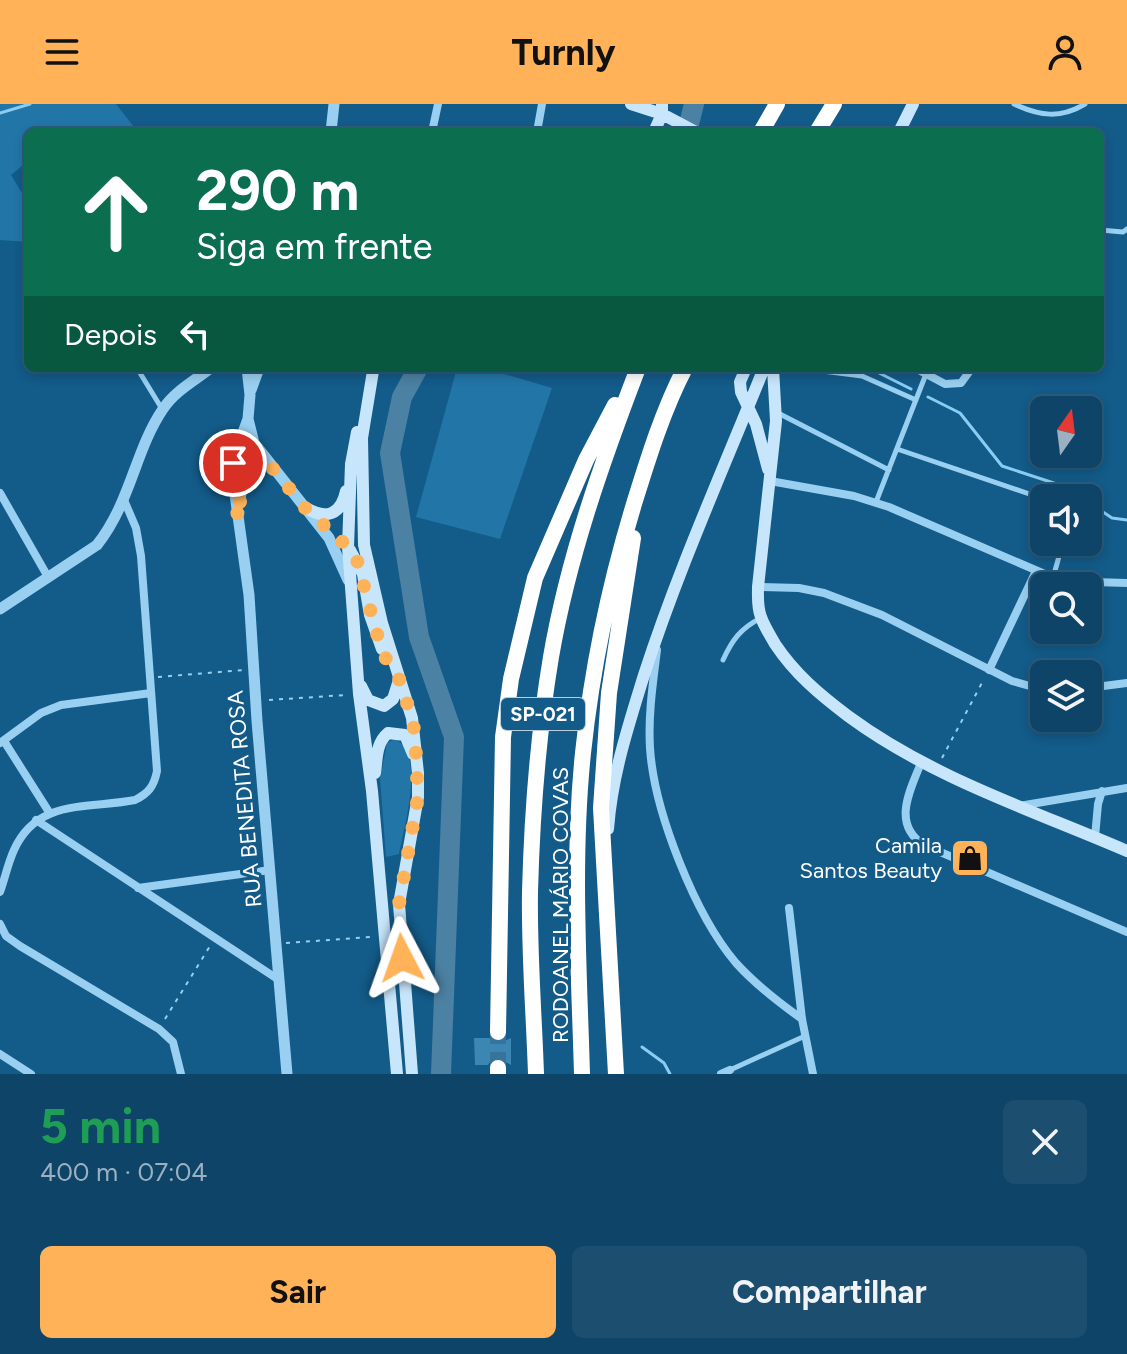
<!DOCTYPE html>
<html lang="pt">
<head>
<meta charset="utf-8">
<style>
  body { margin:0; font-family:Figtree,sans-serif; background:#1c4e70; color:#f1f3f6; height:100vh; display:flex; flex-direction:column; font-size:30px; white-space:nowrap }
  * { box-sizing:border-box; margin:0 }
  p { font-size:26px; color:#9bb0c0 }
  .icon { flex:none; width:44px; height:44px; fill:none; stroke:currentColor; stroke-width:2; stroke-linecap:round; stroke-linejoin:round }
  .map { position:relative; height:970px; overflow:hidden }
  .drawer { display:flex; flex-direction:column; background:#0e4467; flex:1 }
  .drawer>* { flex:none }
  .top-card { position:absolute; left:24px; top:24px; width:1080px; height:244px; border-radius:12px; box-shadow:0 4px 12px #0003,0 0 0 2px #2e5c7b; background:#0b6e4f; color:#fff; overflow:hidden }
  .needle { width:52px; rotate:14deg }
  .fabs { position:absolute; left:1030px; top:292px; display:grid; gap:16px }
  .fabs a { display:grid; place-items:center; width:72px; height:72px; border-radius:12px; background:#0e4467; box-shadow:0 4px 12px #0003,0 0 0 2px #2e5c7b; font-size:40px }
  .pin { position:absolute; display:grid; place-items:center; width:68px; height:68px; color:#fff; margin:-34px; border:4px solid #fff; border-radius:50%; box-shadow:0 2px 8px #0007 }
  .me { position:absolute; width:88px; margin:-44px; rotate:356deg; stroke-linejoin:round; filter:drop-shadow(0 0 6px #0008) }
  .turn { display:flex; align-items:center; gap:28px; height:168px; padding:0 40px; font-size:36px }
  .turn .icon { width:104px; height:104px; stroke-width:2.5 }
  .turn b { display:block; font-size:56px; line-height:68px }
  .then { display:flex; align-items:center; height:76px; padding:0 40px; background:#0003; gap:16px; font-size:30px }
  .round { display:grid; place-items:center; flex:none; width:84px; height:84px; border-radius:12px; background:#1c4e70 }
  .head { display:flex; align-items:center; justify-content:space-between; height:136px; padding:0 40px }
  h1 { font-size:48px; font-weight:700; line-height:60px; color:#1e9e55 }
  .cta { display:flex; gap:16px; margin-top:auto; padding:16px 40px }
  .cta a { flex:1; height:92px; border-radius:12px; background:#ffb258; color:#111; font-size:32px; font-weight:700; line-height:92px; text-align:center }
  .cta a+a { background:#1c4e70; color:#f1f3f6 }
  header { display:flex; justify-content:space-between; align-items:center; height:104px; padding:0 40px; background:#ffb258; color:#111; font-size:36px; font-weight:700 }
  .map>svg:first-child { display:block }
</style>
</head>
<body>
<header><svg class="icon" aria-label="menu" viewBox="0 0 24 24"><path d="M4 6h16M4 12h16M4 18h16"/></svg>Turnly<svg class="icon" aria-label="person" viewBox="0 0 24 24"><circle cx="12" cy="8" r="4"/><path d="M4 21q1-7 8-7t8 7"/></svg></header>
<div class="map">
<svg width="1127" height="970" viewBox="0 0 1127 970">
  <rect width="100%" height="100%" fill="#135b89"/>
  <path fill="#2275a7" d="M 0,0 L 116,0 L 138,28 L 28,28 L 28,57 L 11,71 L 28,99 L 28,138 L 0,136 Z
    M 457,264 L 484,264 L 552,284 L 500,435 L 416,413 Z
    M 395,635 C 426,649 404,724 399,750 L 386,753 L 380,674 L 387,639 Z"/>
  <g fill="none" stroke-linecap="round" stroke-linejoin="round">
    <path stroke="#8acdf4" stroke-width="3" d="M 0,9 L 30,0
      M 869,264 L 911,285
      M 928,293 L 960,309 L 1002,362 L 1066,383 L 1082,394
      M 1088,398 L 1112,414 L 1127,416
      M 642,943 L 664,959 L 670,970"/>
    <path stroke="#4b81a2" stroke-width="20" d="M 687,28 L 694,0
      M 418,264 L 402,293 L 390,349 L 419,533 L 454,633 L 441,970"/>
  </g>
  <path fill="#3b86b3" d="M 474,934 L 489,934 L 499,939 L 511,934 L 511,961 L 497,953 L 492,955 L 488,961 L 475,961 Z"/>
  <g fill="none" stroke-linecap="round" stroke-linejoin="round">
    <path stroke="#36749b" stroke-width="16" stroke-dasharray="16 8" stroke-linecap="butt" d="M 498,964 L 498,928"/>
    <path stroke="#99cff0" stroke-width="2" stroke-dasharray="4 6" stroke-linecap="butt" d="M 158,573 L 244,566
      M 269,596 L 346,591
      M 942,654 L 984,575
      M 286,839 L 371,833
      M 165,915 L 210,842"/>
    <path stroke="#99cff0" stroke-width="5" d="M 1014,0 C 1040,12 1060,15 1085,0
      M 1100,126 L 1123,128 L 1127,125
      M 137,264 L 162,305
      M 799,264 L 862,272 L 916,296
      M 776,308 L 889,366
      M 897,345 L 1044,395
      M 876,398 L 926,270
      M 1053,474 L 1063,438
      M 723,556 C 732,536 741,524 761,514
      M 730,966 L 805,932"/>
    <path stroke="#99cff0" stroke-width="8" d="M 432,28 L 438,0
      M 537,28 L 542,0
      M 915,264 L 945,280 L 961,279 L 972,264
      M 770,377 L 854,392 L 889,403 L 1061,477 L 1127,479
      M 0,389 L 48,473
      M 758,483 L 799,484 L 824,489 L 882,511 L 1012,577 L 1044,586
      M 657,546 C 653,578 648,611 650,644 C 654,707 695,811 736,859 C 755,880 778,898 802,915
      M 989,566 L 1036,467
      M 1088,584 L 1127,579
      M 4,637 L 49,708
      M 0,639 L 41,609 L 61,601 L 151,589
      M 921,659 C 909,688 892,721 924,741 L 1127,828
      M 1019,702 L 1127,684
      M 36,716 L 279,876
      M 1095,733 L 1098,700 L 1102,687
      M 138,784 L 270,766
      M 0,788 C 5,774 8,759 14,746 C 37,694 89,705 135,696 C 149,689 154,682 157,667 L 141,452 L 136,424 L 124,396
      M 789,804 L 802,915 L 813,970
      M 0,820 L 6,832 L 20,842 L 159,925 L 173,938 L 181,970
      M 0,950 L 31,970
      M 721,970 L 730,966"/>
    <path stroke="#99cff0" stroke-width="11" d="M 331,28 L 334,0
      M 247,264 L 250,291 L 248,315 L 254,339 L 329,434 L 348,476
      M 251,286 L 259,264
      M 248,315 L 236,348 L 233,376 L 249,491 L 257,617 L 287,970
      M 240,397 L 244,363 L 261,350
      M 0,505 L 97,441 C 131,398 135,346 163,305 C 175,287 194,277 211,264"/>
    <path stroke="#c7e6fb" stroke-width="12" d="M 631,0 L 662,10 L 696,28
      M 654,28 L 662,10 L 662,0
      M 899,28 L 913,0
      M 746,264 L 740,278 L 741,288 L 756,320 L 768,365
      M 773,264 L 776,317 L 758,483 C 758,493 757,503 761,513 C 764,522 770,531 775,540 C 795,570 819,590 848,612 C 932,674 1032,706 1127,747
      M 373,267 L 362,334 L 364,441 L 382,519 L 412,614 L 418,669 L 418,693 L 399,800 L 412,970
      M 357,328 L 351,360 L 348,443 L 359,590 L 372,687 L 397,970
      M 306,404 C 326,416 341,411 346,387
      M 350,446 L 363,470 L 370,511 L 382,545
      M 361,582 L 368,596 L 384,602 L 393,595 L 399,576
      M 375,669 C 377,654 376,639 388,629 L 405,631 L 413,650
      M 608,725 C 612,671 628,623 644,571 C 678,466 723,366 764,264"/>
    <path stroke="#fff" stroke-width="16" d="M 761,28 L 777,0
      M 817,28 L 834,0
      M 498,928 L 503,633 L 511,575 L 535,474 L 586,356 L 615,301
      M 498,970 L 498,964
      M 536,970 C 534,910 529,849 530,788 C 532,710 538,631 551,553 C 568,454 602,358 638,264
      M 582,970 C 579,864 572,755 583,649 C 592,564 609,482 634,400 C 648,355 663,306 685,264
      M 616,970 L 601,704 L 609,589 L 633,434"/>
  </g>
  <g fill="none" stroke-linecap="round" stroke-linejoin="round">
    <path stroke="#ffb258" stroke-width="14" stroke-dasharray="0 25.2" d="M 233,359 L 238,416 L 244,363 L 261,350 L 306,405 L 348,443 L 357,456 L 376,527 L 386,555 L 398,572 L 412,614 L 415,631 L 418,693 L 399,800 L 402,854"/>
  </g>
  <defs>
    <g id="shop-square" transform="scale(2)"><rect x="-9" y="-9" width="18" height="18" rx="4" fill="#ffb258" stroke="#135b89"/><path d="M-5-2.5h2.3a2.7 3.5 0 0 1 5.4 0H5L5.5 6h-11ZM-1.5-2.5h3a1.5 2.3 0 0 0-3 0Z" fill="#111"/></g>
  </defs>
  <g fill-rule="evenodd">
    <use href="#shop-square" x="970" y="754"/>
  </g>
  <g text-anchor="middle" stroke-width="6" stroke-linejoin="round" paint-order="stroke">
    <rect fill="#135b89" stroke="#b8cedc" stroke-width="2" x="501" y="594" width="84" height="32" rx="6"/>
    <g font-size="20" font-weight="bold" fill="#fff">
      <text x="543" y="617">SP-021</text>
    </g>
    <g font-size="22" fill="#fff" stroke="#135b89">
      <text transform="translate(244 695) rotate(-95)" y="8">RUA BENEDITA ROSA</text>
      <text transform="translate(560 801) rotate(-90)" y="8">RODOANEL MÁRIO COVAS</text>
    </g>
    <g font-size="22" fill="#fff" stroke="#135b89" text-anchor="end">
      <text x="942" y="749">Camila<tspan x="942" dy="25">Santos Beauty</tspan></text>
    </g>
  </g>
</svg>
<div class="fabs">
<a><svg class="needle" viewBox="-14 -14 28 28"><path d="M0-13l5 13h-10z" fill="#e53935"/><path d="M0 13l5-13h-10z" fill="#9bb0c0"/></svg></a>
<a><svg class="icon" aria-label="sound" viewBox="0 0 24 24"><path d="M4 9h4l5-4v14l-5-4H4zM17 9q2 3 0 6"/></svg></a>
<a><svg class="icon" aria-label="search" viewBox="0 0 24 24"><circle cx="10" cy="10" r="6"/><path d="M15 15l6 6"/></svg></a>
<a><svg class="icon" aria-label="layers" viewBox="0 0 24 24"><path d="M12 4l9 5-9 5-9-5zM3 14l9 5 9-5"/></svg></a>
</div>
<div class="pin" style="left:233px;top:359px;background:#d93025"><svg class="icon" aria-label="arrive" viewBox="0 0 24 24"><path d="M6 21V4h12l-3 4 3 4H6"/></svg></div>
<svg class="me" style="left:402px;top:854px" viewBox="-20 -20 40 40"><path d="M0-17L14 15 0 8-14 15z" fill="#ffb258" stroke="#fff" stroke-width="4"/></svg>
<div class="top-card">
<div class="turn"><svg class="icon" aria-label="ahead" viewBox="0 0 24 24"><path d="M12 20V5M6 11l6-6 6 6"/></svg><div><b>290 m</b>Siga em frente</div></div>
<div class="then">Depois<svg class="icon" aria-label="left" viewBox="0 0 24 24"><path d="M17 20v-9H6M10 6l-5 5 5 5"/></svg></div>
</div>
</div>
<section class="drawer">
<div class="head"><div><h1>5 min</h1><p>400 m · 07:04</p></div><a class="round"><svg class="icon" aria-label="close" viewBox="0 0 24 24"><path d="M6 6l12 12M18 6L6 18"/></svg></a></div>
<div class="cta"><a>Sair</a><a>Compartilhar</a></div>
</section>
</body>
</html>
